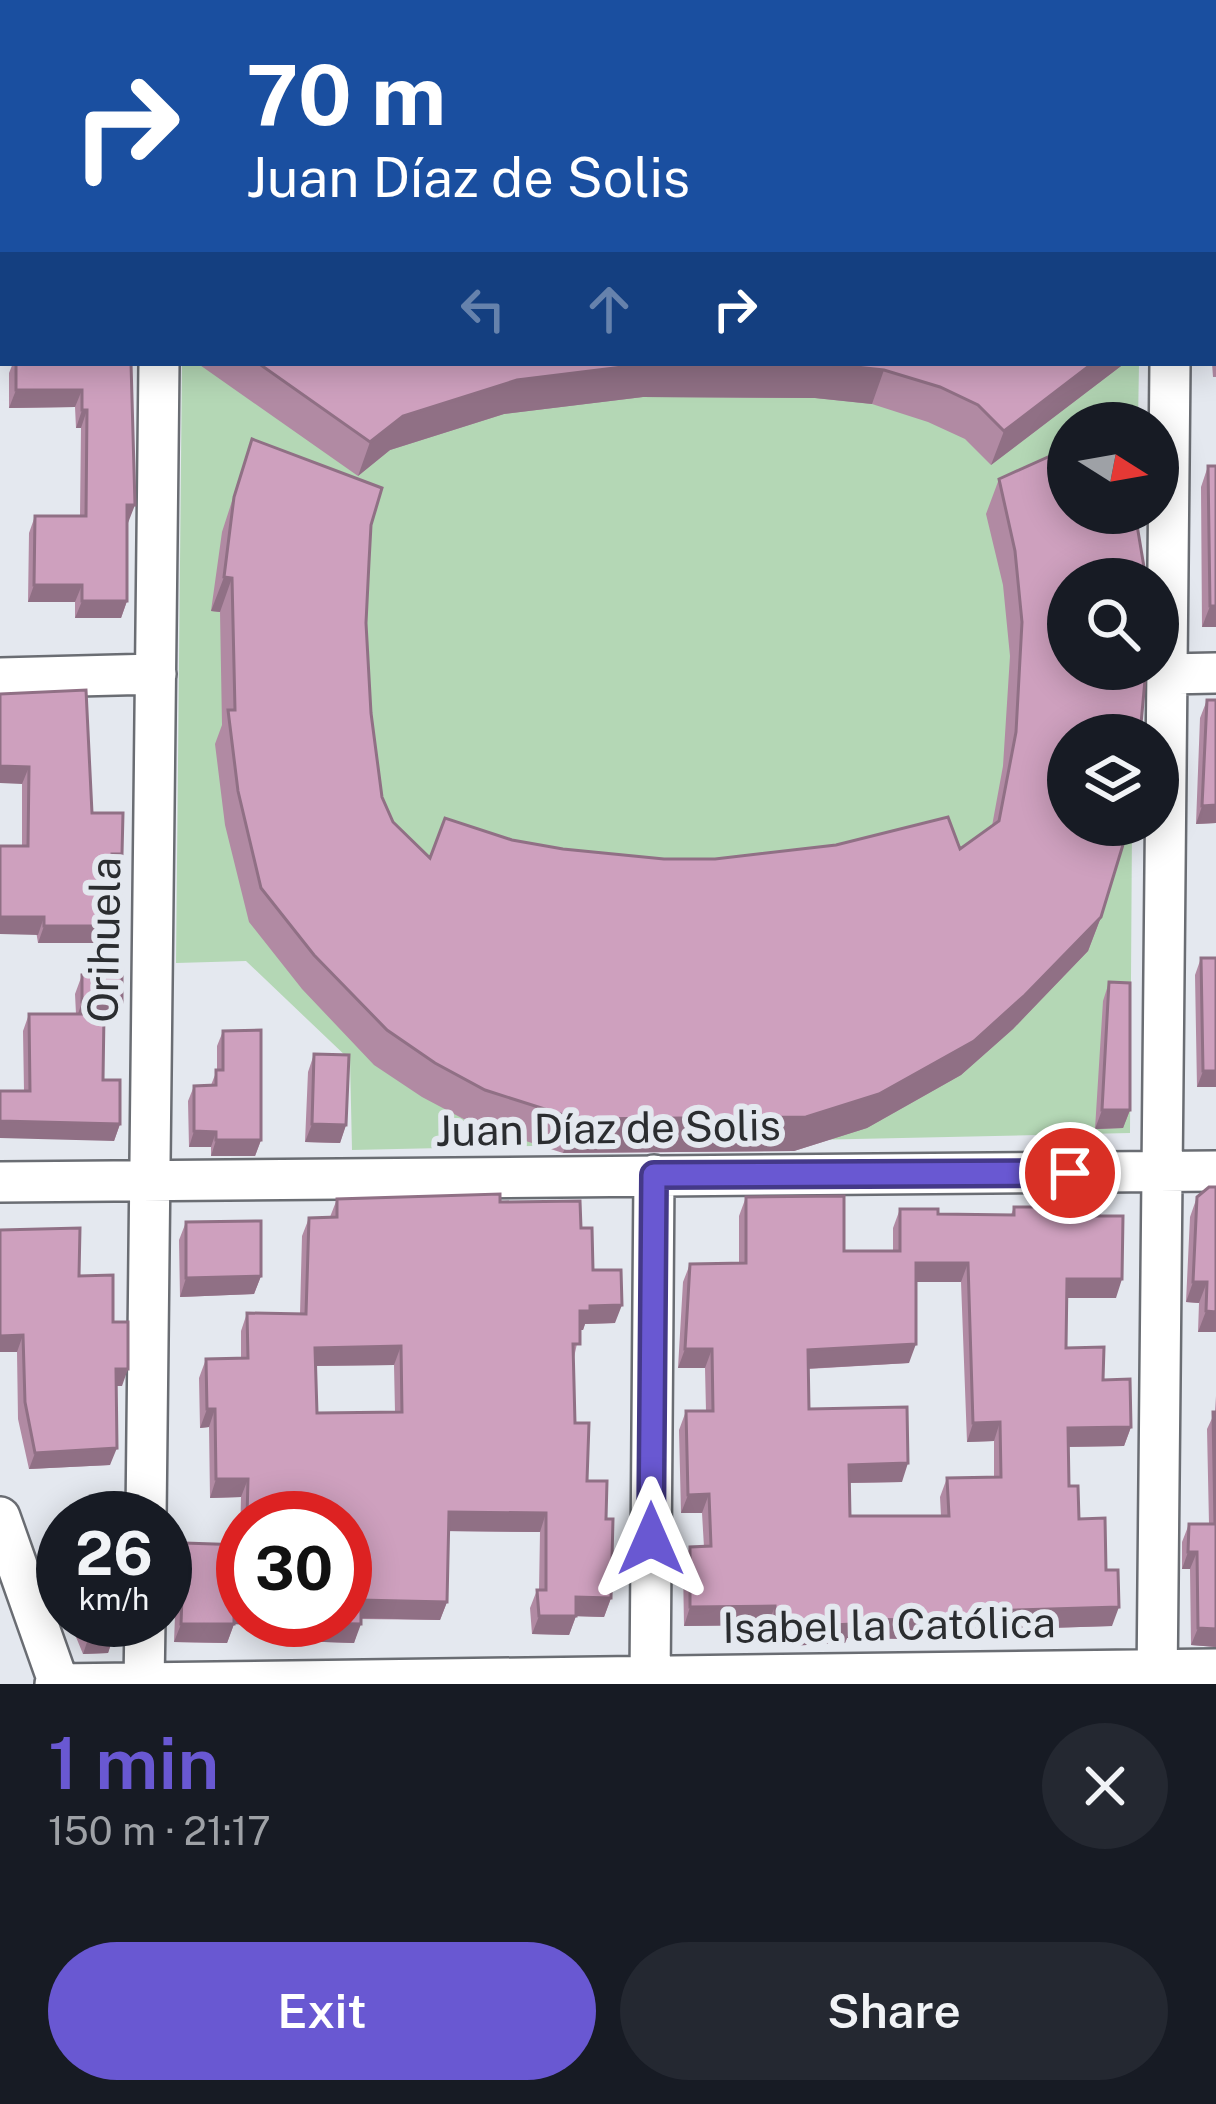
<!DOCTYPE html>
<html lang="en">
<head>
<meta charset="utf-8">
<style>
  body { margin:0; font-family:"Public Sans",sans-serif; background:#242831; color:#f1f3f6; height:100vh; display:flex; flex-direction:column; font-size:45px; white-space:nowrap }
  * { box-sizing:border-box; margin:0 }
  p { font-size:39px; color:#9ea1a6 }
  .icon { flex:none; width:66px; height:66px; fill:none; stroke:currentColor; stroke-width:2; stroke-linecap:round; stroke-linejoin:round }
  .map { position:relative; height:1684px; overflow:hidden }
  .drawer { display:flex; flex-direction:column; background:#171b24; flex:1 }
  .drawer>* { flex:none }
  .guide { position:absolute; left:0px; top:0px; width:1218px; height:366px; box-shadow:0 6px 30px #0003; background:#1a4fa0; color:#fff; overflow:hidden }
  .needle { width:78px; rotate:101deg }
  .controls { position:absolute; left:1047px; top:402px; display:grid; gap:24px }
  .controls a { display:grid; place-items:center; width:132px; height:132px; border-radius:50%; background:#171b24; box-shadow:0 6px 30px #0003; font-size:60px }
  .speed { position:absolute; left:36px; top:1491px; display:flex; gap:24px; font-size:60px; font-weight:700; text-align:center }
  .speed>* { display:grid; place-content:center; width:156px; height:156px; border-radius:50%; background:#171b24; box-shadow:0 6px 30px #0003; line-height:1 }
  .speed small { font-size:30px; font-weight:400 }
  .speed .limit { border:18px solid #d22; background:#fff; color:#111 }
  .pin { position:absolute; display:grid; place-items:center; width:102px; height:102px; color:#fff; margin:-51px; border:6px solid #fff; border-radius:50%; box-shadow:0 3px 12px #0007 }
  .me { position:absolute; width:132px; margin:-66px; rotate:0deg; stroke-linejoin:round; filter:drop-shadow(0 0 9px #0008) }
  .turn { display:flex; align-items:center; gap:42px; height:252px; padding:0 48px; font-size:54px }
  .turn .icon { width:156px; height:156px; stroke-width:2.5 }
  .turn b { display:block; font-size:84px; line-height:102px }
  .lanes { display:flex; align-items:center; height:114px; padding:0 48px; background:#0003; justify-content:center; gap:60px; direction:ltr }
  .lanes .off { opacity:.35 }
  .round { display:grid; place-items:center; flex:none; width:126px; height:126px; border-radius:63px; background:#242831 }
  .overview { display:flex; align-items:center; justify-content:space-between; height:204px; padding:0 48px }
  h1 { font-size:72px; font-weight:600; line-height:90px; color:#6958d2 }
  .cta { display:flex; gap:24px; margin-top:auto; padding:24px 48px }
  .cta a { flex:1; height:138px; border-radius:72px; background:#6958d2; color:#fff; font-size:48px; font-weight:600; line-height:138px; text-align:center }
  .cta a+a { background:#242831; color:#f1f3f6 }
  .map>svg:first-child { display:block }
</style>
</head>
<body>
<div class="map">
<svg width="1216" height="1684" viewBox="0 0 1216 1684">
  <rect width="100%" height="100%" fill="#e4e8ef"/>
  <path fill="#b4d7b5" d="M 182,363 L 1139,363 L 1138,423 L 1068,423 L 1068,513 L 1137,513 L 1135,579 L 1068,579 L 1068,825 L 1132,825 L 1130,1133 L 352,1150 L 350,1060 L 246,961 L 176,963 Z"/>
  <g fill="none" stroke-linecap="round" stroke-linejoin="round">
    <g stroke="#6a6d73" stroke-width="44">
      <path id="minor" d="M 163,3 L 163,0
        M 671,3 L 671,0
        M 1173,3 L 1173,0
        M 1215,156 L 1216,156
        M 0,173 L 3,173
        M 1167,674 L 1216,673
        M 0,678 L 156,674
        M 0,1182 L 1216,1171
        M 0,1517 L 59,1684
        M 146,1518 L 159,363
        M 55,1684 L 1216,1669
        M 144,1684 L 145,1620
        M 650,1684 L 654,1175
        M 1157,1684 L 1170,363"/>
    </g>
    <use href="#minor" stroke="#fff" stroke-width="39"/>
  </g>
  <path fill="#b18aa3" fill-rule="evenodd" d="M 1216,196 L 1216,377 L 1213,377 L 1212,363 L 1215,363 Z
    M 13,363 L 131,363 L 128,523 L 127,523 L 127,601 L 121,618 L 75,618 L 75,602 L 28,602 L 29,533 L 35,516 L 80,516 L 81,428 L 76,428 L 75,407 L 9,408 L 9,373 Z
    M 197,363 L 1125,363 L 991,465 L 965,439 L 928,422 L 872,404 L 815,398 L 643,397 L 504,414 L 390,450 L 358,476 Z
    M 252,439 L 371,525 L 366,623 L 371,713 L 382,797 L 393,822 L 430,858 L 512,840 L 563,849 L 664,859 L 715,859 L 960,849 L 992,826 L 1003,766 L 1010,656 L 1003,585 L 986,514 L 999,479 L 1101,917 L 1088,951 L 1013,1029 L 961,1075 L 867,1128 L 794,1151 L 563,1153 L 473,1124 L 422,1097 L 374,1065 L 302,989 L 249,922 L 225,825 L 215,744 L 222,725 L 220,612 L 211,611 L 222,532 Z
    M 1208,466 L 1216,466 L 1216,627 L 1202,627 L 1201,487 Z
    M 0,694 L 92,813 L 116,871 L 112,871 L 106,943 L 38,943 L 22,846 L 22,784 Z
    M 1207,700 L 1216,823 L 1196,824 L 1200,718 Z
    M 1201,958 L 1216,958 L 1216,1087 L 1197,1087 L 1195,975 Z
    M 82,975 L 122,1002 L 115,1020 L 103,1020 L 103,1080 L 120,1124 L 114,1141 L 24,1091 L 23,1031 L 29,1014 L 76,1014 L 75,994 Z
    M 1109,982 L 1130,1110 L 1123,1128 L 1095,1129 L 1103,1001 Z
    M 223,1031 L 261,1140 L 255,1156 L 211,1156 L 211,1147 L 189,1147 L 188,1101 L 194,1086 L 211,1085 L 217,1070 L 217,1046 Z
    M 314,1054 L 346,1125 L 340,1143 L 305,1142 L 308,1072 Z
    M 1216,1187 L 1216,1332 L 1198,1332 L 1199,1303 L 1186,1302 L 1190,1217 L 1197,1197 Z
    M 746,1197 L 844,1251 L 893,1251 L 893,1228 L 900,1209 L 938,1214 L 1011,1215 L 1014,1207 L 1057,1216 L 1116,1298 L 1067,1298 L 1066,1348 L 1103,1380 L 1131,1427 L 1124,1446 L 1068,1447 L 1069,1486 L 1079,1519 L 1106,1570 L 1112,1626 L 980,1630 L 977,1640 L 847,1638 L 845,1643 L 768,1647 L 768,1625 L 684,1626 L 683,1566 L 690,1547 L 704,1547 L 702,1513 L 681,1513 L 679,1430 L 686,1411 L 706,1411 L 705,1368 L 678,1368 L 683,1282 L 690,1264 L 739,1263 L 739,1216 ZM 916,1282 L 961,1282 L 967,1442 L 994,1441 L 994,1478 L 947,1478 L 940,1497 L 941,1516 L 850,1516 L 849,1483 L 902,1482 L 809,1409 L 808,1369 L 909,1363 Z
    M 337,1199 L 500,1202 L 581,1228 L 593,1270 L 615,1323 L 585,1324 L 583,1330 L 580,1330 L 573,1362 L 575,1423 L 587,1481 L 606,1519 L 611,1598 L 604,1617 L 576,1616 L 569,1635 L 532,1634 L 530,1608 L 537,1590 L 539,1590 L 540,1532 L 448,1531 L 447,1602 L 440,1620 L 361,1619 L 354,1643 L 295,1641 L 295,1626 L 234,1624 L 227,1643 L 174,1642 L 177,1562 L 184,1543 L 240,1544 L 241,1497 L 210,1498 L 209,1427 L 200,1428 L 199,1378 L 206,1359 L 241,1358 L 241,1331 L 247,1313 L 300,1314 L 302,1236 L 309,1218 L 330,1217 ZM 394,1365 L 395,1412 L 317,1413 L 316,1366 ZM 243,1518 L 345,1518 L 345,1620 L 243,1620 Z
    M 186,1222 L 261,1276 L 254,1294 L 180,1297 L 179,1240 Z
    M 0,1230 L 79,1276 L 113,1322 L 122,1386 L 116,1386 L 110,1465 L 29,1469 L 18,1419 L 17,1352 L 0,1352 Z
    M 1216,1396 L 1216,1647 L 1191,1645 L 1190,1569 L 1182,1569 L 1182,1542 L 1189,1524 L 1209,1524 L 1207,1429 L 1215,1412 Z
    M 69,1620 L 114,1620 L 114,1635 L 108,1653 L 83,1654 Z"/>
  <path fill="#907085" d="M 0,227 L 3,227 L 3,250 L 0,250 Z
    M 655,363 L 828,364 L 884,370 L 872,404 L 815,398 L 643,397 L 504,414 L 390,450 L 358,476 L 370,442 L 403,416 L 517,380 Z
    M 1093,363 L 1125,363 L 991,465 L 1004,431 Z
    M 16,390 L 82,390 L 75,407 L 9,408 Z
    M 82,410 L 87,410 L 81,428 L 76,428 Z
    M 127,505 L 135,505 L 128,523 L 120,523 Z
    M 224,577 L 232,578 L 220,612 L 211,611 Z
    M 34,585 L 82,585 L 75,602 L 28,602 Z
    M 82,601 L 127,601 L 121,618 L 75,618 Z
    M 1210,606 L 1216,606 L 1216,627 L 1202,627 Z
    M 0,766 L 29,767 L 22,784 L 0,783 Z
    M 1216,805 L 1216,823 L 1196,824 L 1202,806 Z
    M 112,854 L 122,854 L 116,871 L 106,871 Z
    M 0,917 L 44,917 L 38,935 L 0,934 Z
    M 1101,917 L 1088,951 L 1013,1029 L 961,1075 L 867,1128 L 794,1151 L 563,1153 L 576,1119 Z
    M 44,926 L 112,926 L 106,943 L 38,943 Z
    M 82,1002 L 122,1002 L 115,1020 L 76,1020 Z
    M 1203,1071 L 1216,1071 L 1216,1087 L 1197,1087 Z
    M 1102,1110 L 1130,1110 L 1123,1128 L 1095,1129 Z
    M 0,1121 L 120,1124 L 114,1141 L 0,1138 Z
    M 312,1124 L 346,1125 L 340,1143 L 305,1142 Z
    M 194,1131 L 216,1132 L 211,1147 L 189,1147 Z
    M 216,1140 L 261,1140 L 255,1156 L 211,1156 Z
    M 916,1263 L 968,1263 L 961,1282 L 909,1282 Z
    M 261,1276 L 254,1294 L 180,1297 L 186,1278 Z
    M 1067,1279 L 1122,1279 L 1116,1298 L 1060,1298 Z
    M 1193,1282 L 1207,1282 L 1199,1303 L 1186,1302 Z
    M 622,1305 L 615,1323 L 585,1324 L 583,1330 L 573,1330 L 580,1311 L 590,1306 Z
    M 1206,1311 L 1216,1312 L 1216,1332 L 1198,1332 Z
    M 23,1335 L 17,1352 L 0,1352 L 0,1336 Z
    M 916,1344 L 909,1363 L 801,1369 L 808,1350 Z
    M 401,1346 L 394,1365 L 308,1366 L 315,1348 Z
    M 685,1349 L 712,1349 L 705,1368 L 678,1368 Z
    M 116,1369 L 128,1369 L 122,1386 L 109,1386 Z
    M 207,1409 L 215,1409 L 209,1427 L 200,1428 Z
    M 1000,1422 L 994,1441 L 967,1442 L 973,1423 Z
    M 1131,1427 L 1124,1446 L 1061,1447 L 1068,1428 Z
    M 117,1448 L 110,1465 L 29,1469 L 35,1453 Z
    M 908,1463 L 902,1482 L 842,1483 L 849,1465 Z
    M 216,1479 L 248,1479 L 241,1497 L 210,1498 Z
    M 709,1494 L 702,1513 L 681,1513 L 688,1495 Z
    M 449,1512 L 546,1513 L 540,1532 L 442,1531 Z
    M 1188,1552 L 1197,1552 L 1190,1569 L 1182,1569 Z
    M 576,1597 L 611,1598 L 604,1617 L 570,1616 Z
    M 361,1600 L 447,1602 L 440,1620 L 355,1618 Z
    M 234,1605 L 243,1605 L 243,1620 L 297,1620 L 295,1626 L 227,1624 Z
    M 775,1606 L 768,1625 L 684,1626 L 690,1607 Z
    M 1119,1607 L 1112,1626 L 980,1630 L 977,1640 L 847,1638 L 845,1643 L 768,1647 L 775,1628 L 852,1619 L 983,1611 Z
    M 539,1616 L 576,1616 L 569,1635 L 532,1634 Z
    M 302,1623 L 361,1624 L 354,1643 L 295,1641 Z
    M 181,1624 L 234,1624 L 227,1643 L 174,1642 Z
    M 1198,1628 L 1216,1629 L 1216,1647 L 1191,1645 Z
    M 114,1635 L 108,1653 L 83,1654 L 89,1636 Z"/>
  <path fill="#cea0be" stroke="#907085" stroke-width="3" fill-rule="evenodd" d="M 859,0 L 1140,0 L 1140,3 L 859,3 Z
    M 0,182 L 3,182 L 3,227 L 0,227 Z
    M 1216,196 L 1216,278 L 1215,278 L 1215,197 Z
    M 16,363 L 131,363 L 135,505 L 127,505 L 127,601 L 82,601 L 82,585 L 34,585 L 35,516 L 86,516 L 87,410 L 82,410 L 82,390 L 16,390 Z
    M 258,363 L 655,363 L 517,380 L 403,416 L 370,442 Z
    M 670,363 L 1093,363 L 1004,431 L 978,405 L 940,387 L 884,370 L 828,364 Z
    M 252,439 L 382,488 L 371,525 L 369,562 L 366,623 L 371,713 L 382,797 L 393,822 L 430,858 L 445,818 L 512,840 L 563,849 L 664,859 L 715,859 L 836,845 L 948,817 L 960,849 L 999,821 L 1016,732 L 1022,622 L 1015,551 L 999,479 L 1068,448 L 1068,513 L 1135,513 L 1144,567 L 1144,579 L 1068,579 L 1068,669 L 1146,669 L 1140,735 L 1068,735 L 1068,825 L 1129,825 L 1101,917 L 1025,995 L 974,1041 L 879,1094 L 806,1117 L 576,1119 L 485,1090 L 435,1063 L 387,1030 L 314,955 L 261,888 L 238,791 L 228,710 L 235,710 L 232,578 L 224,577 L 234,497 Z
    M 1208,466 L 1216,466 L 1216,606 L 1210,606 Z
    M 86,690 L 92,813 L 123,813 L 122,854 L 112,854 L 112,926 L 44,926 L 44,917 L 0,917 L 0,846 L 28,846 L 29,767 L 0,766 L 0,694 Z
    M 1207,700 L 1216,700 L 1216,805 L 1202,806 Z
    M 1201,958 L 1216,958 L 1216,1071 L 1203,1071 Z
    M 122,974 L 122,1002 L 82,1002 L 82,975 Z
    M 1109,982 L 1130,983 L 1130,1110 L 1102,1110 Z
    M 29,1014 L 104,1014 L 103,1080 L 120,1080 L 120,1124 L 0,1121 L 0,1091 L 30,1091 Z
    M 261,1030 L 261,1140 L 216,1140 L 216,1132 L 194,1131 L 194,1086 L 216,1085 L 216,1070 L 223,1070 L 223,1031 Z
    M 314,1054 L 349,1055 L 346,1125 L 312,1124 Z
    M 1209,1187 L 1216,1187 L 1216,1312 L 1206,1311 L 1207,1282 L 1193,1282 L 1197,1197 Z
    M 500,1194 L 500,1202 L 580,1201 L 581,1228 L 592,1228 L 593,1270 L 621,1270 L 622,1305 L 590,1306 L 590,1311 L 580,1311 L 580,1344 L 573,1344 L 575,1423 L 589,1423 L 587,1481 L 607,1481 L 606,1519 L 613,1519 L 611,1598 L 576,1597 L 576,1616 L 539,1616 L 537,1590 L 546,1590 L 546,1513 L 449,1512 L 447,1602 L 361,1600 L 361,1624 L 302,1623 L 302,1620 L 345,1620 L 345,1518 L 247,1518 L 248,1479 L 216,1479 L 215,1409 L 207,1409 L 206,1359 L 248,1358 L 247,1313 L 306,1314 L 309,1218 L 337,1217 L 337,1199 ZM 401,1346 L 402,1412 L 317,1413 L 315,1348 Z
    M 844,1196 L 844,1251 L 900,1251 L 900,1209 L 938,1209 L 938,1214 L 1014,1215 L 1014,1207 L 1057,1207 L 1057,1216 L 1123,1216 L 1122,1279 L 1067,1279 L 1066,1348 L 1104,1347 L 1103,1380 L 1130,1379 L 1131,1427 L 1068,1428 L 1069,1486 L 1078,1486 L 1079,1519 L 1105,1518 L 1106,1570 L 1118,1570 L 1119,1607 L 983,1611 L 984,1621 L 852,1619 L 852,1624 L 775,1628 L 775,1606 L 690,1607 L 690,1547 L 711,1546 L 709,1494 L 688,1495 L 686,1411 L 713,1411 L 712,1349 L 685,1349 L 690,1264 L 746,1263 L 746,1197 ZM 916,1263 L 968,1263 L 973,1423 L 1000,1422 L 1001,1477 L 947,1478 L 949,1516 L 850,1516 L 849,1465 L 908,1463 L 907,1407 L 809,1409 L 808,1350 L 916,1344 Z
    M 261,1221 L 261,1276 L 186,1278 L 186,1222 Z
    M 80,1228 L 79,1276 L 113,1275 L 113,1322 L 128,1322 L 128,1369 L 116,1369 L 117,1448 L 35,1453 L 25,1402 L 23,1335 L 0,1336 L 0,1230 Z
    M 1213,1412 L 1216,1412 L 1216,1629 L 1198,1628 L 1197,1552 L 1188,1552 L 1189,1524 L 1215,1524 Z
    M 184,1543 L 243,1545 L 243,1605 L 234,1605 L 234,1624 L 181,1624 Z
    M 83,1620 L 114,1620 L 114,1635 L 89,1636 Z"/>
  <g fill="none" stroke-linecap="round" stroke-linejoin="round">
    <g stroke="#443988" stroke-width="30">
      <path id="route" d="M 651,1539 L 654,1175 L 1070,1173"/>
    </g>
    <use href="#route" stroke="#6958d2" stroke-width="21"/>
  </g>
  <g text-anchor="middle" stroke-width="12" stroke-linejoin="round" paint-order="stroke">
    <g font-size="42" fill="#2b2d30" stroke="#e4e8ef">
      <text transform="translate(104 940) rotate(-89)" y="15">Orihuela</text>
      <text transform="translate(608 1128) rotate(-1)" y="15">Juan Díaz de Solis</text>
      <text transform="translate(889 1625) rotate(-1)" y="15">Isabel la Católica</text>
    </g>
  </g>
</svg>
<div class="controls">
<a><svg class="needle" viewBox="-14 -14 28 28"><path d="M0-13l5 13h-10z" fill="#e53935"/><path d="M0 13l5-13h-10z" fill="#9ea1a6"/></svg></a>
<a><svg class="icon" aria-label="search" viewBox="0 0 24 24"><circle cx="10" cy="10" r="6"/><path d="M15 15l6 6"/></svg></a>
<a><svg class="icon" aria-label="layers" viewBox="0 0 24 24"><path d="M12 4l9 5-9 5-9-5zM3 14l9 5 9-5"/></svg></a>
</div>
<div class="speed"><div>26<small>km/h</small></div><div class="limit">30</div></div>
<div class="pin" style="left:1070px;top:1173px;background:#d93025"><svg class="icon" aria-label="arrive" viewBox="0 0 24 24"><path d="M6 21V4h12l-3 4 3 4H6"/></svg></div>
<svg class="me" style="left:651px;top:1539px" viewBox="-20 -20 40 40"><path d="M0-17L14 15 0 8-14 15z" fill="#6958d2" stroke="#fff" stroke-width="4"/></svg>
<div class="guide">
<div class="turn"><svg class="icon" aria-label="right" viewBox="0 0 24 24"><path d="M7 20v-9h11M14 6l5 5-5 5"/></svg><div><b>70 m</b>Juan Díaz de Solis</div></div>
<div class="lanes"><svg class="icon off" aria-label="left" viewBox="0 0 24 24"><path d="M17 20v-9H6M10 6l-5 5 5 5"/></svg><svg class="icon off" aria-label="ahead" viewBox="0 0 24 24"><path d="M12 20V5M6 11l6-6 6 6"/></svg><svg class="icon" aria-label="right" viewBox="0 0 24 24"><path d="M7 20v-9h11M14 6l5 5-5 5"/></svg></div>
</div>
</div>
<section class="drawer">
<div class="overview"><div><h1>1 min</h1><p>150 m · 21:17</p></div><a class="round"><svg class="icon" aria-label="close" viewBox="0 0 24 24"><path d="M6 6l12 12M18 6L6 18"/></svg></a></div>
<div class="cta"><a>Exit</a><a>Share</a></div>
</section>
</body>
</html>
